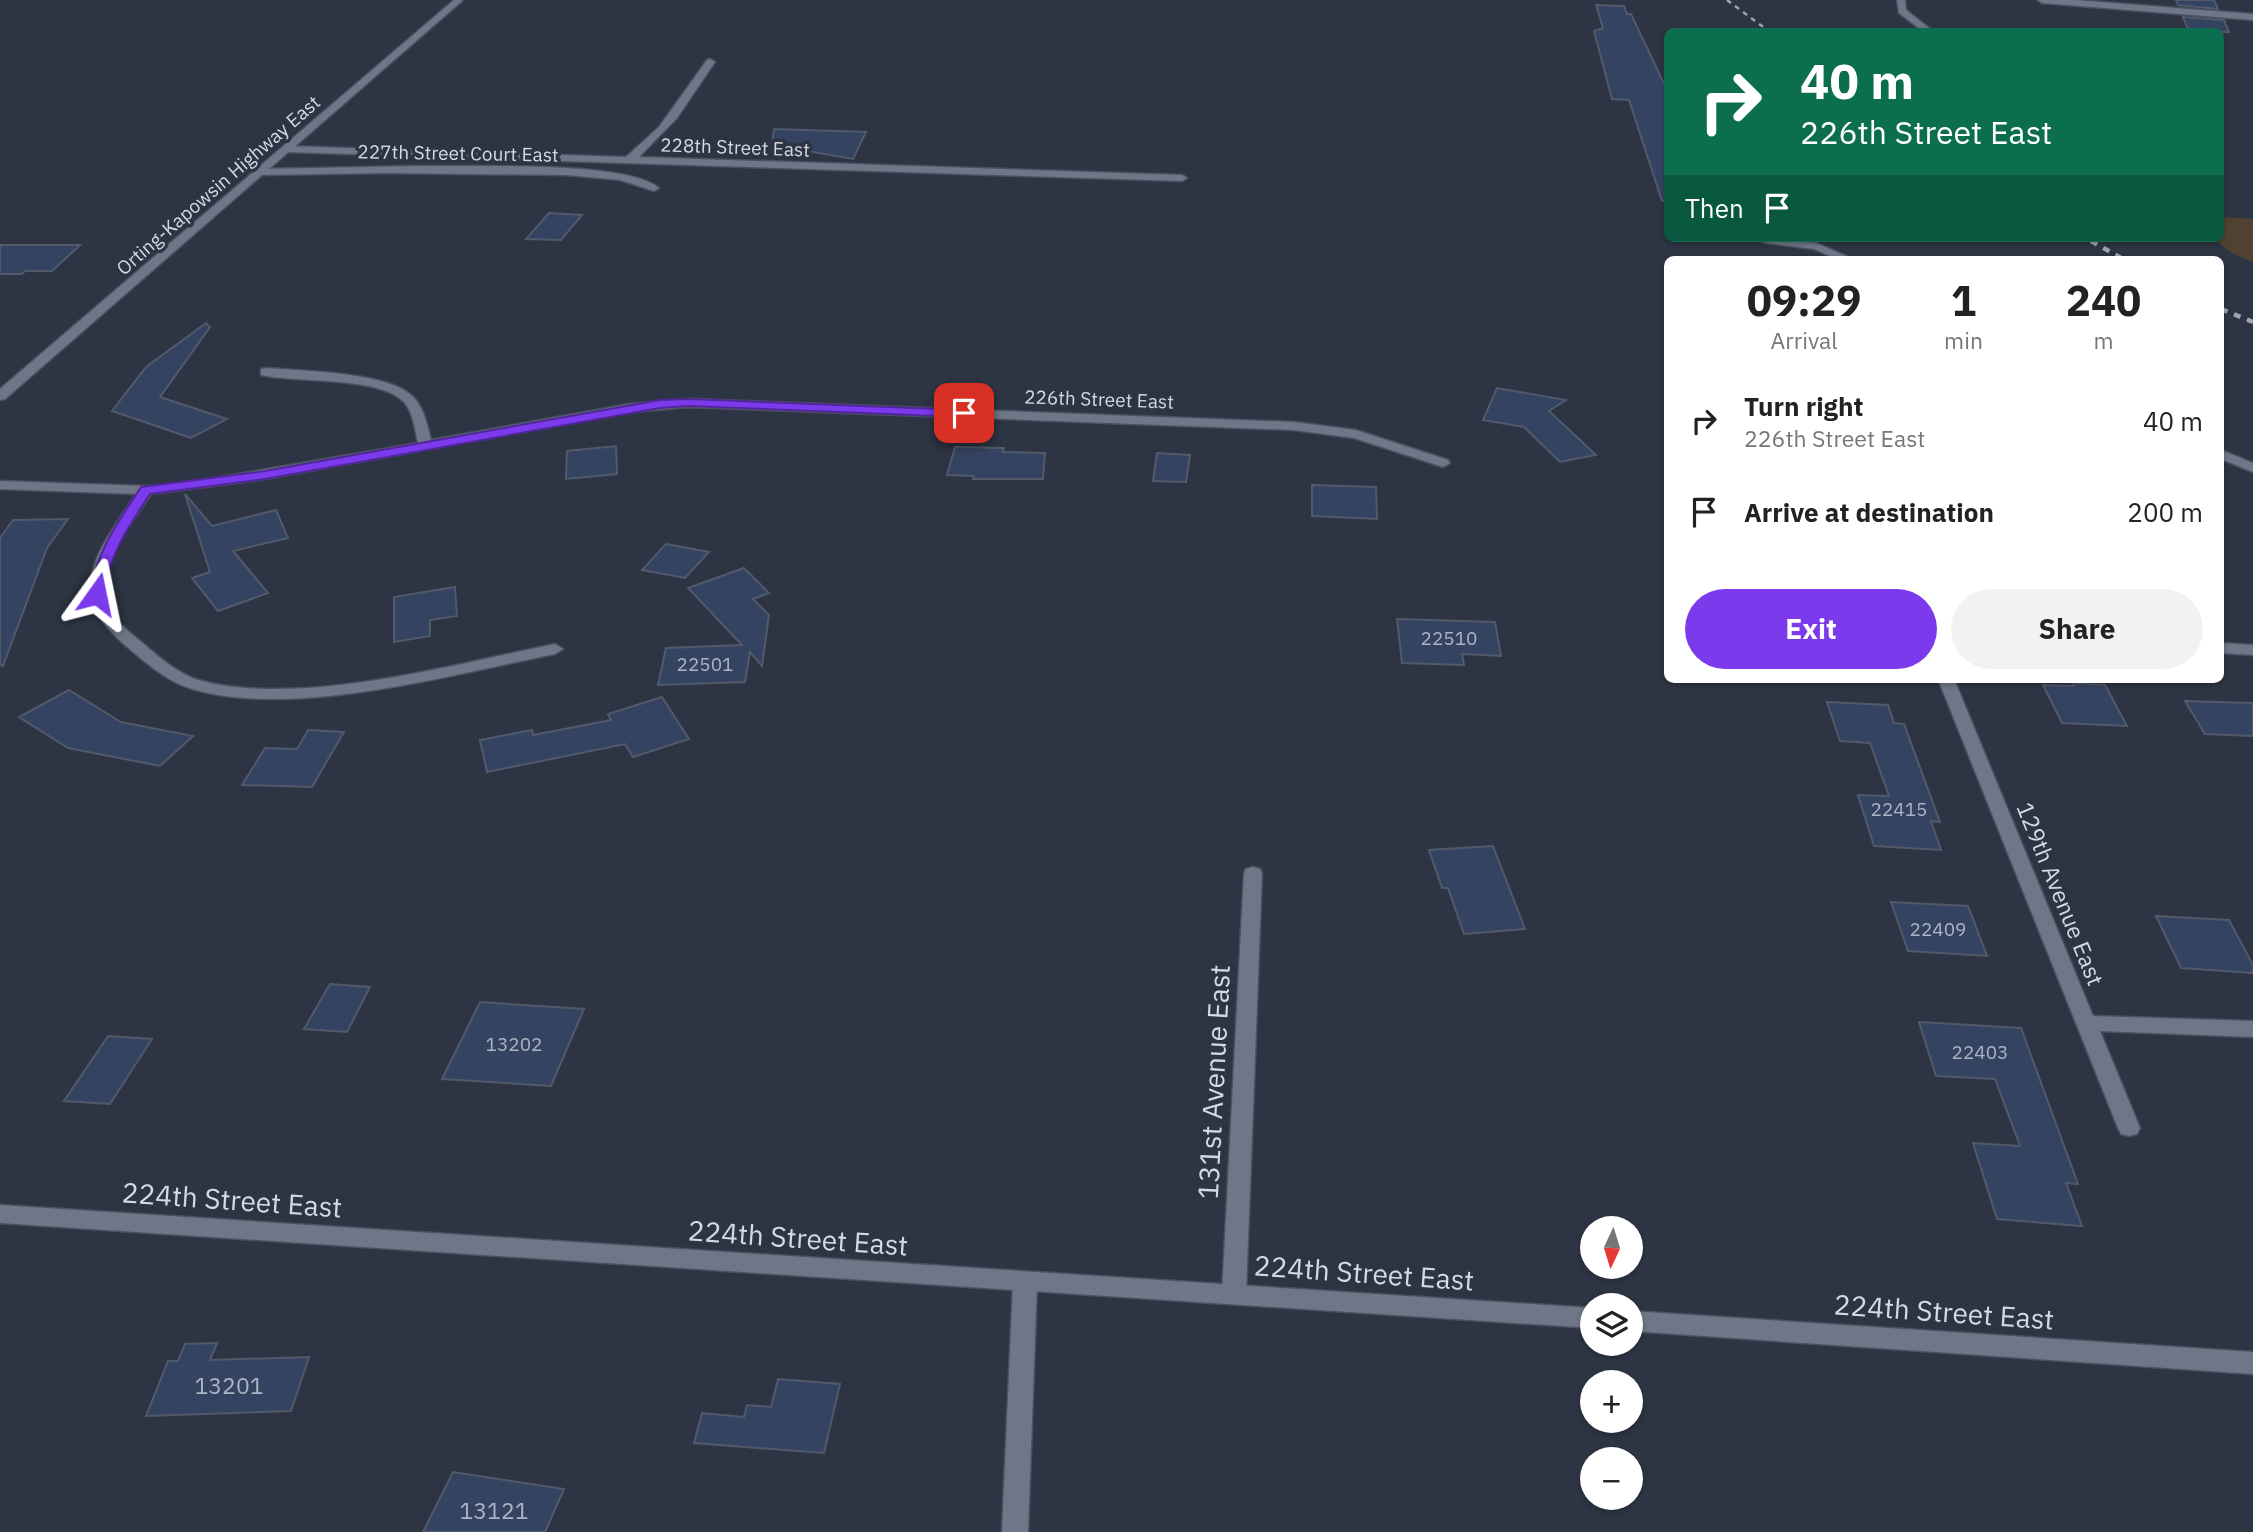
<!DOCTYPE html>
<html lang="en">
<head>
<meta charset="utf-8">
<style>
  body { margin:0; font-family:"IBM Plex Sans",sans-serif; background:#f2f2f2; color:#222; height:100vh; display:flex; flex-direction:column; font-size:26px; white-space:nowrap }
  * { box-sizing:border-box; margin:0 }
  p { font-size:23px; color:#767676 }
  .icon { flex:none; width:38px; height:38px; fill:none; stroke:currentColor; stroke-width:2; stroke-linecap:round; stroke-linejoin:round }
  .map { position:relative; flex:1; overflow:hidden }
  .panel { position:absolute; left:1664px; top:256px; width:560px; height:427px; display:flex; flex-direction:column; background:#fff; border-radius:10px; box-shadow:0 2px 5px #0004 }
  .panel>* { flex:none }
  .hud { position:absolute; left:1664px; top:28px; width:560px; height:214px; border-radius:10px; box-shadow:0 2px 5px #0004; background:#0b6e4f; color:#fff; overflow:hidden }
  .needle { width:46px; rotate:184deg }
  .controls { position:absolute; left:1580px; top:1216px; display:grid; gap:14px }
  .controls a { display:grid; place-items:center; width:63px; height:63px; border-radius:50%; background:#fff; box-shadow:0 2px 5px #0004; font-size:35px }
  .pin { position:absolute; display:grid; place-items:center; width:60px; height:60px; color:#fff; margin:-30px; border-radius:14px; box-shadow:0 4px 10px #0006 }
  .me { position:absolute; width:77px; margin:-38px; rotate:12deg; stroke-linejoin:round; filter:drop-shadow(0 0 5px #0008) }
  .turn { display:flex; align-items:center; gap:24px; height:147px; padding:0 21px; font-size:32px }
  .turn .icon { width:91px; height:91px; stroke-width:2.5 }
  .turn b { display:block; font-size:49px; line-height:60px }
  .then { display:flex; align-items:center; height:66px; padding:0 21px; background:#0003; gap:14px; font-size:26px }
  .eta { display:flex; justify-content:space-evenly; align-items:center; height:119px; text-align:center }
  .eta b { font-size:42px; font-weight:800; line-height:49px }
  .button { display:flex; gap:14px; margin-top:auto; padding:14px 21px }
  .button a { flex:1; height:80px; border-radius:42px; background:#7c3aed; color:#fff; font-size:28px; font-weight:800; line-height:80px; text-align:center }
  .button a+a { background:#f2f2f2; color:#222 }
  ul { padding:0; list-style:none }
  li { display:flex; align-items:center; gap:21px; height:91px; padding:0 21px }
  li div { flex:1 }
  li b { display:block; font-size:26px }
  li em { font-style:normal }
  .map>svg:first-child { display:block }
</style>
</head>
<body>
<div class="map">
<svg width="2253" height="1532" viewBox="0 0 2253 1532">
  <rect width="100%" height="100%" fill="#2d3443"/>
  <path fill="#504130" d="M 2224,217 L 2253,219 L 2253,262 L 2232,253 L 2213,238 L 2221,238 L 2221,220 Z"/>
  <path fill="#354362" stroke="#525a6a" stroke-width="2" d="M 2176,0 L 2214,0 L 2218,9 L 2178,5 Z
    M 1596,5 L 1624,6 L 1627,14 L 1631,14 L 1668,92 L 1668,200 L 1662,201 L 1629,100 L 1612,99 L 1594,31 L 1603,28 Z
    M 2183,17 L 2224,20 L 2229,32 L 2189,32 Z
    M 774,129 L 866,132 L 853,159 L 772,145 Z
    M 549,213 L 582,215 L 561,240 L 526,239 Z
    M 0,245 L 80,245 L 52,271 L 25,271 L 22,274 L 0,274 Z
    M 206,323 L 210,327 L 160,397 L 227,419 L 191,438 L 112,411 L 146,367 Z
    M 1497,388 L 1566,400 L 1549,411 L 1596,455 L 1560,462 L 1524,427 L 1483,420 Z
    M 616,446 L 617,474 L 566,479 L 567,451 Z
    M 955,447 L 1004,448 L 1003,452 L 1045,453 L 1043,479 L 973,479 L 974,476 L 947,475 Z
    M 1157,453 L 1190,455 L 1186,482 L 1153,481 Z
    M 1312,485 L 1376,487 L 1377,519 L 1312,516 Z
    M 185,494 L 212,526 L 276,510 L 288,538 L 233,551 L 268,593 L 218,611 L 192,578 L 210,572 Z
    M 68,519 L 47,548 L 3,666 L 0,665 L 0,538 L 13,520 Z
    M 666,544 L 709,552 L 685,578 L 642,570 Z
    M 744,568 L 769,593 L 753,599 L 769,615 L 762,666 L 750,652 L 745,682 L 658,685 L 666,648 L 742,645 L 688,588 Z
    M 455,587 L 457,616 L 430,620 L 430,636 L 394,642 L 394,597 Z
    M 1397,619 L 1495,622 L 1501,656 L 1462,654 L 1464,665 L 1402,663 Z
    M 2073,683 L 2105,685 L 2127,726 L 2062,723 L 2043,685 L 2074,686 Z
    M 69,690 L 121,722 L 193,736 L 160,766 L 68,748 L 19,717 Z
    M 662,697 L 689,739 L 633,757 L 625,744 L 487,772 L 480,740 L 532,730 L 533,735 L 611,720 L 608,714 Z
    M 2185,701 L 2253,703 L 2253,736 L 2205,734 Z
    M 1827,702 L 1888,705 L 1894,723 L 1904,724 L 1940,822 L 1931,821 L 1941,850 L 1874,846 L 1858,795 L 1889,796 L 1870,743 L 1840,741 Z
    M 308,730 L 344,732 L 312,787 L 242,785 L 265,748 L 297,749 Z
    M 1493,846 L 1525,929 L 1464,934 L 1448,888 L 1442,888 L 1429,850 Z
    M 1891,902 L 1968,906 L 1987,956 L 1908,951 Z
    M 2156,916 L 2229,920 L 2253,965 L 2253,973 L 2181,968 Z
    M 330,984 L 370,987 L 347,1032 L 304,1029 Z
    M 480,1002 L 584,1009 L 551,1086 L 442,1079 Z
    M 1919,1022 L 2021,1028 L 2078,1184 L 2066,1183 L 2082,1226 L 1997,1219 L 1973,1143 L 2020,1146 L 1995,1079 L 1936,1076 Z
    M 108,1036 L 152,1039 L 110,1104 L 64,1101 Z
    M 217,1343 L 210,1360 L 309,1357 L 291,1411 L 146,1416 L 168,1361 L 178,1361 L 185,1344 Z
    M 778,1379 L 840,1384 L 824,1453 L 694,1443 L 702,1413 L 744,1417 L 747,1405 L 771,1407 Z
    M 453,1472 L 564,1489 L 545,1532 L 423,1532 Z"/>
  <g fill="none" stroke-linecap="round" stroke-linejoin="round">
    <g stroke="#4a505d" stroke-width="3">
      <path id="street" d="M 1897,0 L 1905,0 L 1906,10 L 1934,32 L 1924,32 L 1899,13 Z
        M 2038,0 L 2075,0 L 2253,14 L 2253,20 L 2042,3 Z
        M 710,59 L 715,62 L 677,118 L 639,157 L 1182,175 L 1187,178 L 1182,181 L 286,152 L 281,149 L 286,146 L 626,157 L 659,127 L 707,60 Z
        M 417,166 C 467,167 625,160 659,188 L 654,191 L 620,180 L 566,175 L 386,173 L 259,175 L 254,172 L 259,169 Z
        M 1763,238 L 1816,243 L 1853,259 L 1837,259 L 1814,249 L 1767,243 L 1763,242 Z
        M 266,368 C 301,371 386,372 411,395 C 424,406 427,425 431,440 L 630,404 L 689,399 L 1294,422 L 1356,430 L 1448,460 L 1450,463 L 1443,467 L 1354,438 L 1294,430 L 689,407 L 630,412 L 265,479 L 151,494 C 131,524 95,566 108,605 C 113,619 128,631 139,640 C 158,656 178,675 202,681 C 301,707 455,664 555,644 L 563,649 L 555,654 C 453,674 292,719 192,689 C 166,681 145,662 125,645 C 61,590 99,551 136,494 L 0,489 L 0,481 L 146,486 L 180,484 L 418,443 C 415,430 413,412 404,402 C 380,376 296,383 261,375 L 261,369 Z
        M 2221,450 L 2253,463 L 2253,472 L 2221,459 Z
        M 2221,643 L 2253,645 L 2253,655 L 2221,653 Z
        M 1938,679 L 1954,679 L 2093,1016 L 2253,1021 L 2253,1037 L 2100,1031 L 2140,1128 L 2137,1134 L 2129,1136 L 2121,1134 L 2118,1128 Z
        M 1253,867 L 1260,869 L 1262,873 L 1246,1294 L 1242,1301 L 1234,1304 L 1226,1301 L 1222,1294 L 1244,873 L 1246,869 Z
        M 1025,1273 L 1033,1276 L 1037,1283 L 1028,1532 L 1002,1532 L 1013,1283 L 1017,1276 Z"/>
    </g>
    <g stroke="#4a505d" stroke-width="3">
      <path id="secondary" d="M 454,0 L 463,0 L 5,399 L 0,400 L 0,389 Z
        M 0,1205 L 1592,1308 L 1592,1328 L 0,1223 Z
        M 1631,1311 L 2253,1352 L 2253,1374 L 1631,1331 Z"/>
    </g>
    <use href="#street" fill="#6e7687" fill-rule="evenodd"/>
    <use href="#secondary" fill="#6e7687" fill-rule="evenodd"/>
    <path stroke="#a0a5b1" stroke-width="2.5" stroke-dasharray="5 5" stroke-linecap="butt" d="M 1727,0 L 1770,32
      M 2086,238 L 2095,243"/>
    <path stroke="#a0a5b1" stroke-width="4.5" stroke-dasharray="7 7" stroke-linecap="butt" d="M 2091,241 L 2123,259
      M 2221,309 L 2253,322"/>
  </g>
  <path fill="#7c3aed" stroke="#51269a" stroke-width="2" d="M 689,399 L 964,410 L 970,413 L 964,417 L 689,406 L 660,408 L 265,479 L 150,494 C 129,526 109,554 104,594 L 97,598 L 90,594 C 96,552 118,522 141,487 L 265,471 L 660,400 Z"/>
  <g text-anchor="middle" stroke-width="7" stroke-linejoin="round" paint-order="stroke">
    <g font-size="19" fill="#d4d9e3" stroke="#2d3443">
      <text transform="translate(735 147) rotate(2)" y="7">228th Street East</text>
      <text transform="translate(458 153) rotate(1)" y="7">227th Street Court East</text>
      <text transform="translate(218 185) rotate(-41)" y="7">Orting-Kapowsin Highway East</text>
      <text transform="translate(1099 399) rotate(2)" y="7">226th Street East</text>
    </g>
    <g font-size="19" fill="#acb4c3">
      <text x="1449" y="645">22510</text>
      <text x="705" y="671">22501</text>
      <text x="1899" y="816">22415</text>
      <text x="1938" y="936">22409</text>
      <text x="514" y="1051">13202</text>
      <text x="1980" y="1059">22403</text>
    </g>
    <g font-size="23" fill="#d4d9e3" stroke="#2d3443">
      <text transform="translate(2060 894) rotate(68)" y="8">129th Avenue East</text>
    </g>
    <g font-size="23" fill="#acb4c3">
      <text x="229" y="1394">13201</text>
      <text x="494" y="1519">13121</text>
    </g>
    <g font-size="28" fill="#d4d9e3" stroke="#2d3443">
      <text transform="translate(1214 1082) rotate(-87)" y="10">131st Avenue East</text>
      <text transform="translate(232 1200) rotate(4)" y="10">224th Street East</text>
      <text transform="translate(798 1238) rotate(4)" y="10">224th Street East</text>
      <text transform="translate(1364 1273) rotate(4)" y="10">224th Street East</text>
      <text transform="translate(1944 1312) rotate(4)" y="10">224th Street East</text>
    </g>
  </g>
</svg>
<div class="controls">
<a><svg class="needle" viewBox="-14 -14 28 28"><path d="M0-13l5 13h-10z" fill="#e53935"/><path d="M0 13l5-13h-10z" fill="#767676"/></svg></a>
<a><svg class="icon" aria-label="layers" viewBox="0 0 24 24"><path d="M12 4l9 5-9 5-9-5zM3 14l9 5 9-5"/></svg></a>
<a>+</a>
<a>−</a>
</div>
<div class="pin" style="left:964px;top:413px;background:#d93025"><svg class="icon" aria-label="arrive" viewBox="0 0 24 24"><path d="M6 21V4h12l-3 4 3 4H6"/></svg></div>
<svg class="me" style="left:97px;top:594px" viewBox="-20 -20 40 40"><path d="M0-17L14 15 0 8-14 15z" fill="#7c3aed" stroke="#fff" stroke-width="4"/></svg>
<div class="hud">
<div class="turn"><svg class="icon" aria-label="right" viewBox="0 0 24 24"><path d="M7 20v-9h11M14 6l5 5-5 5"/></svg><div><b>40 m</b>226th Street East</div></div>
<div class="then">Then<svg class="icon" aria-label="arrive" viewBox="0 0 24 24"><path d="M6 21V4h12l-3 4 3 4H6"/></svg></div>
</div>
<section class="panel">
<div class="eta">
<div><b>09:29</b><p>Arrival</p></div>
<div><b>1</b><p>min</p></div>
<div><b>240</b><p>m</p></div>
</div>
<ul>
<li><svg class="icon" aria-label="right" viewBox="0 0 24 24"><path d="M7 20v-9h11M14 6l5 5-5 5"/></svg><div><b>Turn right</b><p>226th Street East</p></div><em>40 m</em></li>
<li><svg class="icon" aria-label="arrive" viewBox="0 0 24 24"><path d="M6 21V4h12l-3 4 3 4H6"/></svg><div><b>Arrive at destination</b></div><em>200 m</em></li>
</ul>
<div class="button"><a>Exit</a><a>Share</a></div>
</section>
</div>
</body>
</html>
